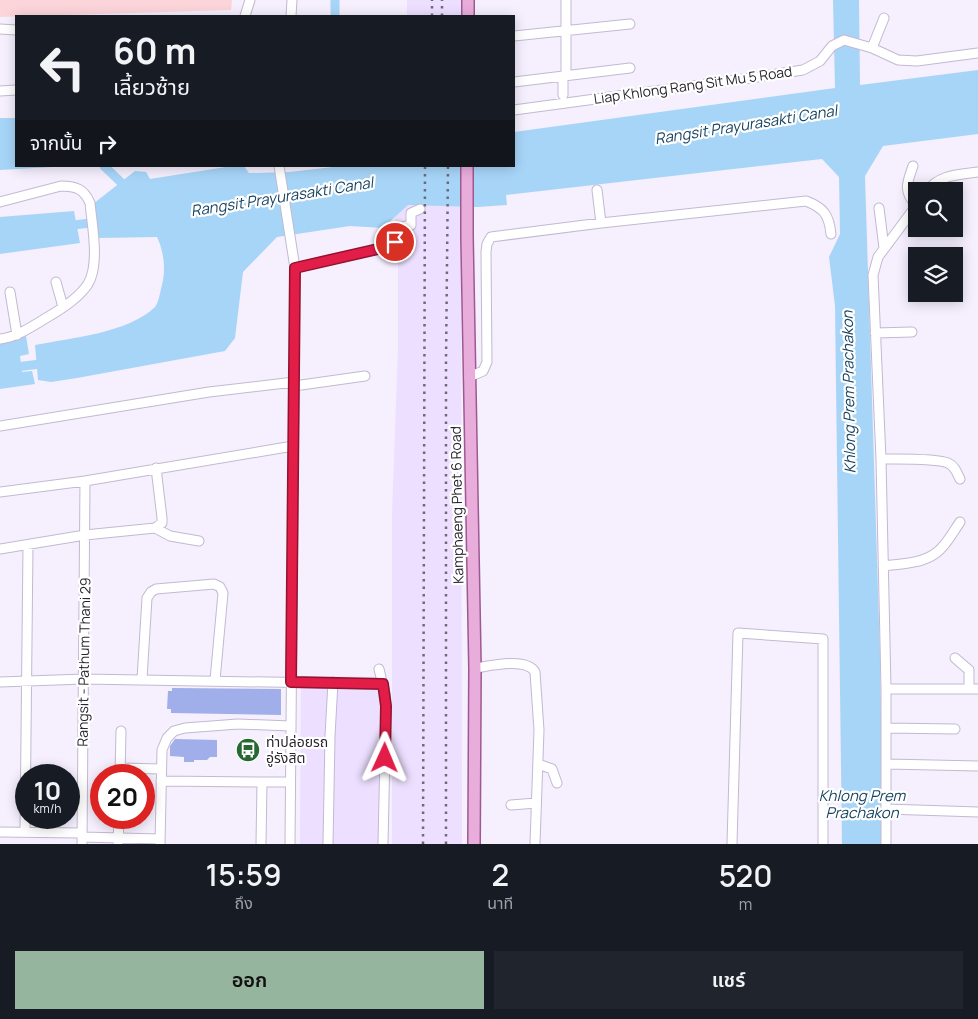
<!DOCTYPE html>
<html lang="th">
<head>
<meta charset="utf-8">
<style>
  body { margin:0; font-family:Manrope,"Noto Sans Thai",sans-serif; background:#20242c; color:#f1f3f6; height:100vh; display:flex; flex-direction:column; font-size:19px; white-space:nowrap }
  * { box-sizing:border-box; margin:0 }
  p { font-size:16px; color:#9ea1a6 }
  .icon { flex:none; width:28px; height:28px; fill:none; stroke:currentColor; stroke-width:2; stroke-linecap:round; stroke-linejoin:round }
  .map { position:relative; height:844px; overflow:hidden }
  .panel { display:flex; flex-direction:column; background:#171b24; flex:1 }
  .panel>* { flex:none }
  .guide { position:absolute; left:15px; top:15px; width:500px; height:152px; border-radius:0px; box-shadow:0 2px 12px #0003; background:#171b24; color:#f1f3f6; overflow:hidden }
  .fabs { position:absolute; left:908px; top:182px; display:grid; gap:10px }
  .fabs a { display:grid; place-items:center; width:55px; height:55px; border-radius:0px; background:#171b24; box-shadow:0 2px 12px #0003; font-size:25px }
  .speed { position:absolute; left:15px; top:764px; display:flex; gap:10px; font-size:25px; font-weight:700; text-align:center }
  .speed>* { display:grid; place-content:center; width:65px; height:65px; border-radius:50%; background:#171b24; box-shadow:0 2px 12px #0003; line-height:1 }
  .speed small { font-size:12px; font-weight:400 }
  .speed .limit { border:8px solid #d22; background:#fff; color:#111 }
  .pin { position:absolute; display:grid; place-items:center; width:42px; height:42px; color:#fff; margin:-21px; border:2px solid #fff; border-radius:50%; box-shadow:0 1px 5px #0007 }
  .me { position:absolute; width:55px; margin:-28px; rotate:1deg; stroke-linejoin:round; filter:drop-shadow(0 0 4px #0008) }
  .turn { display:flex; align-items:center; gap:18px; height:105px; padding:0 15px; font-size:22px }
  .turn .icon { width:65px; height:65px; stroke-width:2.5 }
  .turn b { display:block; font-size:35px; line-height:42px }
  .then { display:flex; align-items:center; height:48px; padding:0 15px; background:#0003; gap:10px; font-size:19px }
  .eta { display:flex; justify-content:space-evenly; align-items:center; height:85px; text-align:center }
  .eta b { font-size:30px; font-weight:600; line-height:35px }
  .primary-button { display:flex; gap:10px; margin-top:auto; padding:10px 15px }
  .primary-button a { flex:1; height:58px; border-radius:0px; background:#96b59e; color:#111; font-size:20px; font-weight:600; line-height:58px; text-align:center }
  .primary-button a+a { background:#20242c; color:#f1f3f6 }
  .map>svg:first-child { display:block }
</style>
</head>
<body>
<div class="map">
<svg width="978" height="844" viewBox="0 0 978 844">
  <rect width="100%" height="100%" fill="#f5effe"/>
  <path fill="#ecdfff" d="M 407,0 L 461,0 L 461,16 L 407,16 Z
    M 408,204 L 461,206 L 462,844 L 392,844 L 392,516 L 398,349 L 398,267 L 395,217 Z
    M 301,676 L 385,677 L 383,844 L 300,844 Z"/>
  <path fill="#fcd5db" d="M 0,0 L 232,0 L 231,10 L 0,17 Z"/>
  <path fill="#a7d5f8" d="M 833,0 L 859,0 L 860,85 L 978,70 L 978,134 L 883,146 L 865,176 L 880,654 L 883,844 L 842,844 L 835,306 L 829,257 L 840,234 L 839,177 L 822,159 L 506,195 L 507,205 L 477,207 L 408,205 L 383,228 L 350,226 L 277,237 L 243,272 L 235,338 L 225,351 L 77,378 L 51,382 L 38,380 L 35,345 C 71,338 128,333 155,307 C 159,302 160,292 162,285 C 166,269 164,252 157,237 L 99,238 L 93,204 L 135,171 L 146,172 L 150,179 L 232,166 L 244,166 L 249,173 L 289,172 L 342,166 L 514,166 L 514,132 L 835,88 Z
    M 0,118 L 16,118 L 16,166 L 70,166 L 0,170 Z
    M 74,211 L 80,243 L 0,254 L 0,217 Z
    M 26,336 L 29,354 L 20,356 L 22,372 L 32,371 L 35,384 L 0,389 L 0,340 Z"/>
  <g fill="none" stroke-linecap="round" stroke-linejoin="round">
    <path stroke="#a7d5f8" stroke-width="9" d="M 335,16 L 335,0
      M 104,166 L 129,190
      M 65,226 L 99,222
      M 0,369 L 48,363"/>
  </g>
  <path fill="#a0afe9" d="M 172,688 L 281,689 L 281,715 L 171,713 L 171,709 L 167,709 L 168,691 L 172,691 Z
    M 175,739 L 217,740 L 217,757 L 210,757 L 207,760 L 194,760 L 194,762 L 184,762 L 184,757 L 170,756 L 170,746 Z"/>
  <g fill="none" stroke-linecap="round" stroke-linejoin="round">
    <g stroke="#c3b9d1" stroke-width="11">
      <path id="minor" d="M 566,0 L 566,76
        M 245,16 L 250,0
        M 291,16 L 292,0
        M 0,29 L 16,30
        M 514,36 L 630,24
        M 872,48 L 884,18
        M 563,76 L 563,95
        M 514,82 L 630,68
        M 0,91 L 16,90
        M 514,110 L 751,78 L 803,70 L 820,61 L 832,46 L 844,40 L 872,48 L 898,60 L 917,61 L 978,53
        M 279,166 L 295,268 L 290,844
        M 913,166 C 907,183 903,191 916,205
        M 597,190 L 601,223
        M 927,191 C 940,174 959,175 978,172
        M 0,202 L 61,186 C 76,186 84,189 90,203 C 92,225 100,264 88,284 C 79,298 60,310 46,318 C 31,327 17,337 0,339
        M 879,208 L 884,248
        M 295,268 L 391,246 C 401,234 391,229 411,225 L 411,213 L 420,209
        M 56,282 L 63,307
        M 10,292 L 17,335
        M 875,333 L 912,332
        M 469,377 L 483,371 L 487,362 L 486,252 L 487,244 L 491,237 L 601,223 L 806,201 C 824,208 829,215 831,234
        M 294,386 L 365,376
        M 0,426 L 209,392 L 294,382
        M 881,459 C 896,459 936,458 948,463 C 955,466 957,473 960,479
        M 0,492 L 85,481 L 293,446
        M 155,528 L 170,536 L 199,541
        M 0,549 L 85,535 L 155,528 L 162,523 L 162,518 L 156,468
        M 883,566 C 900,564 921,564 936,553 C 946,546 953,532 960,522
        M 955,658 L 969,670 L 969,689
        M 475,668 C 490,666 526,657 535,672 L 539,730 L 535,844
        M 379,669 L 385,694 L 386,706 L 383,844
        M 142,679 L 147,598 L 151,592 L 156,589 L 214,584 L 220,587 L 223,593 L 215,680
        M 0,682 L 84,679 L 383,684
        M 886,689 L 978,689
        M 886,728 L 955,729
        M 538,764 L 552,769 L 557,783
        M 887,764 L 978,766
        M 120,768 L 161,769
        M 120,775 L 121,731
        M 161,781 L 262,782 L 261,844
        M 262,782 L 290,782
        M 511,805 L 536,803
        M 886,809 L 978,812
        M 0,832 L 82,833
        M 25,832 L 28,545
        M 82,837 L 160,839
        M 82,844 L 85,481
        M 118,844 L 119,818
        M 160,844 L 162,750 L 167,738 L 174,731 L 185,728 L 238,724 L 290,726
        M 328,844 L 330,736 L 333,682
        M 732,844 L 738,633 L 823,639 L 823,844
        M 886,844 L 886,689 L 881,459 L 873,275 L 878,257 L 916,206"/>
    </g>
    <g stroke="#9d5a90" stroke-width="14">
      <path id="major" d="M 468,16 L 468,0
        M 467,166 L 467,236 L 475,668 L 474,844"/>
    </g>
    <use href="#minor" stroke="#fff" stroke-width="9"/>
    <use href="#major" stroke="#e9addc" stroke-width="11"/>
    <path stroke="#6f6a76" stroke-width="2.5" stroke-dasharray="2.5 5" stroke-linecap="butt" d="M 432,16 L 432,0
      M 442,16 L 442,0
      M 423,844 L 425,166
      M 446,844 L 446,362 L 448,166"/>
  </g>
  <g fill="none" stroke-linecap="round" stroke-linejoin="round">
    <g stroke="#92132f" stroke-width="12">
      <path id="route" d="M 385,758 L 386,706 L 383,684 L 291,682 L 295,268 L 391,246 L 395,242"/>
    </g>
    <use href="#route" stroke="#e11d48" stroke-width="9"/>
  </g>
  <defs>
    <g id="bus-disc" transform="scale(1.25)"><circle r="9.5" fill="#276933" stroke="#fff"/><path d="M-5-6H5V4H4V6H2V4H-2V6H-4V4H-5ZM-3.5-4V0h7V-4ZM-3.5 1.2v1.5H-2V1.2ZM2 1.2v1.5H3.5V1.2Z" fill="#fff"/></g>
  </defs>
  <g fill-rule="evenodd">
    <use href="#bus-disc" x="248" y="750"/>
  </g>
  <g text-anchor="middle" stroke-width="4.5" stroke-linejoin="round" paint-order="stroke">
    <g font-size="14" fill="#29252f" stroke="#fff">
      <text transform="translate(693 85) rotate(-8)" y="5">Liap Khlong Rang Sit Mu 5 Road</text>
      <text transform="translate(457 505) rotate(-91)" y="5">Kamphaeng Phet 6 Road</text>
      <text transform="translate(84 662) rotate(-89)" y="5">Rangsit - Pathum Thani 29</text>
    </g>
    <g font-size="14" fill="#29252f" stroke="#fff" text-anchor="start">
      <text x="266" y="747">ท่าปล่อยรถ<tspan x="266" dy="16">อู่รังสิต</tspan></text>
    </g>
    <g font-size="15" font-style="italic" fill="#184461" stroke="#fff">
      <text transform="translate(746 125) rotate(-9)" y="5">Rangsit Prayurasakti Canal</text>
      <text transform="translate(282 197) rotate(-9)" y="5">Rangsit Prayurasakti Canal</text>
      <text transform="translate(849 392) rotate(-91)" y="5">Khlong Prem Prachakon</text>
      <text x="862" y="801">Khlong Prem<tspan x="862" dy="17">Prachakon</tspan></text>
    </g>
  </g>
</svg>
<div class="fabs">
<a><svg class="icon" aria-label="search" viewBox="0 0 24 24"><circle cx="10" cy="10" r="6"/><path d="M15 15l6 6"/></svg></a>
<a><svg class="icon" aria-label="layers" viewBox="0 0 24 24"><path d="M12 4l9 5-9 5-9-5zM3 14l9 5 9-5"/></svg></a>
</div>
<div class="speed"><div>10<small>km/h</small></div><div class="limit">20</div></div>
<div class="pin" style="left:395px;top:242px;background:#d93025"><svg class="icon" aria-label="arrive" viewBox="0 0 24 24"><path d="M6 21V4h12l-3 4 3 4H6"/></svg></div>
<svg class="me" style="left:385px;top:758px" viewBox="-20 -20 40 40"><path d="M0-17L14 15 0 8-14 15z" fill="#e11d48" stroke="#fff" stroke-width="4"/></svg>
<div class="guide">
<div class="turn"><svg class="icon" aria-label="left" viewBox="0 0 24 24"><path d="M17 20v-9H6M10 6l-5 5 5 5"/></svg><div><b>60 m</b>เลี้ยวซ้าย</div></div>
<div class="then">จากนั้น<svg class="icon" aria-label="right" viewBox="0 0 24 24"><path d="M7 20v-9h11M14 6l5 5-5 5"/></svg></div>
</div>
</div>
<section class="panel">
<div class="eta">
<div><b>15:59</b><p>ถึง</p></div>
<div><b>2</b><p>นาที</p></div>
<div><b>520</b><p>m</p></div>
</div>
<div class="primary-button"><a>ออก</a><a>แชร์</a></div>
</section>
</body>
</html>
